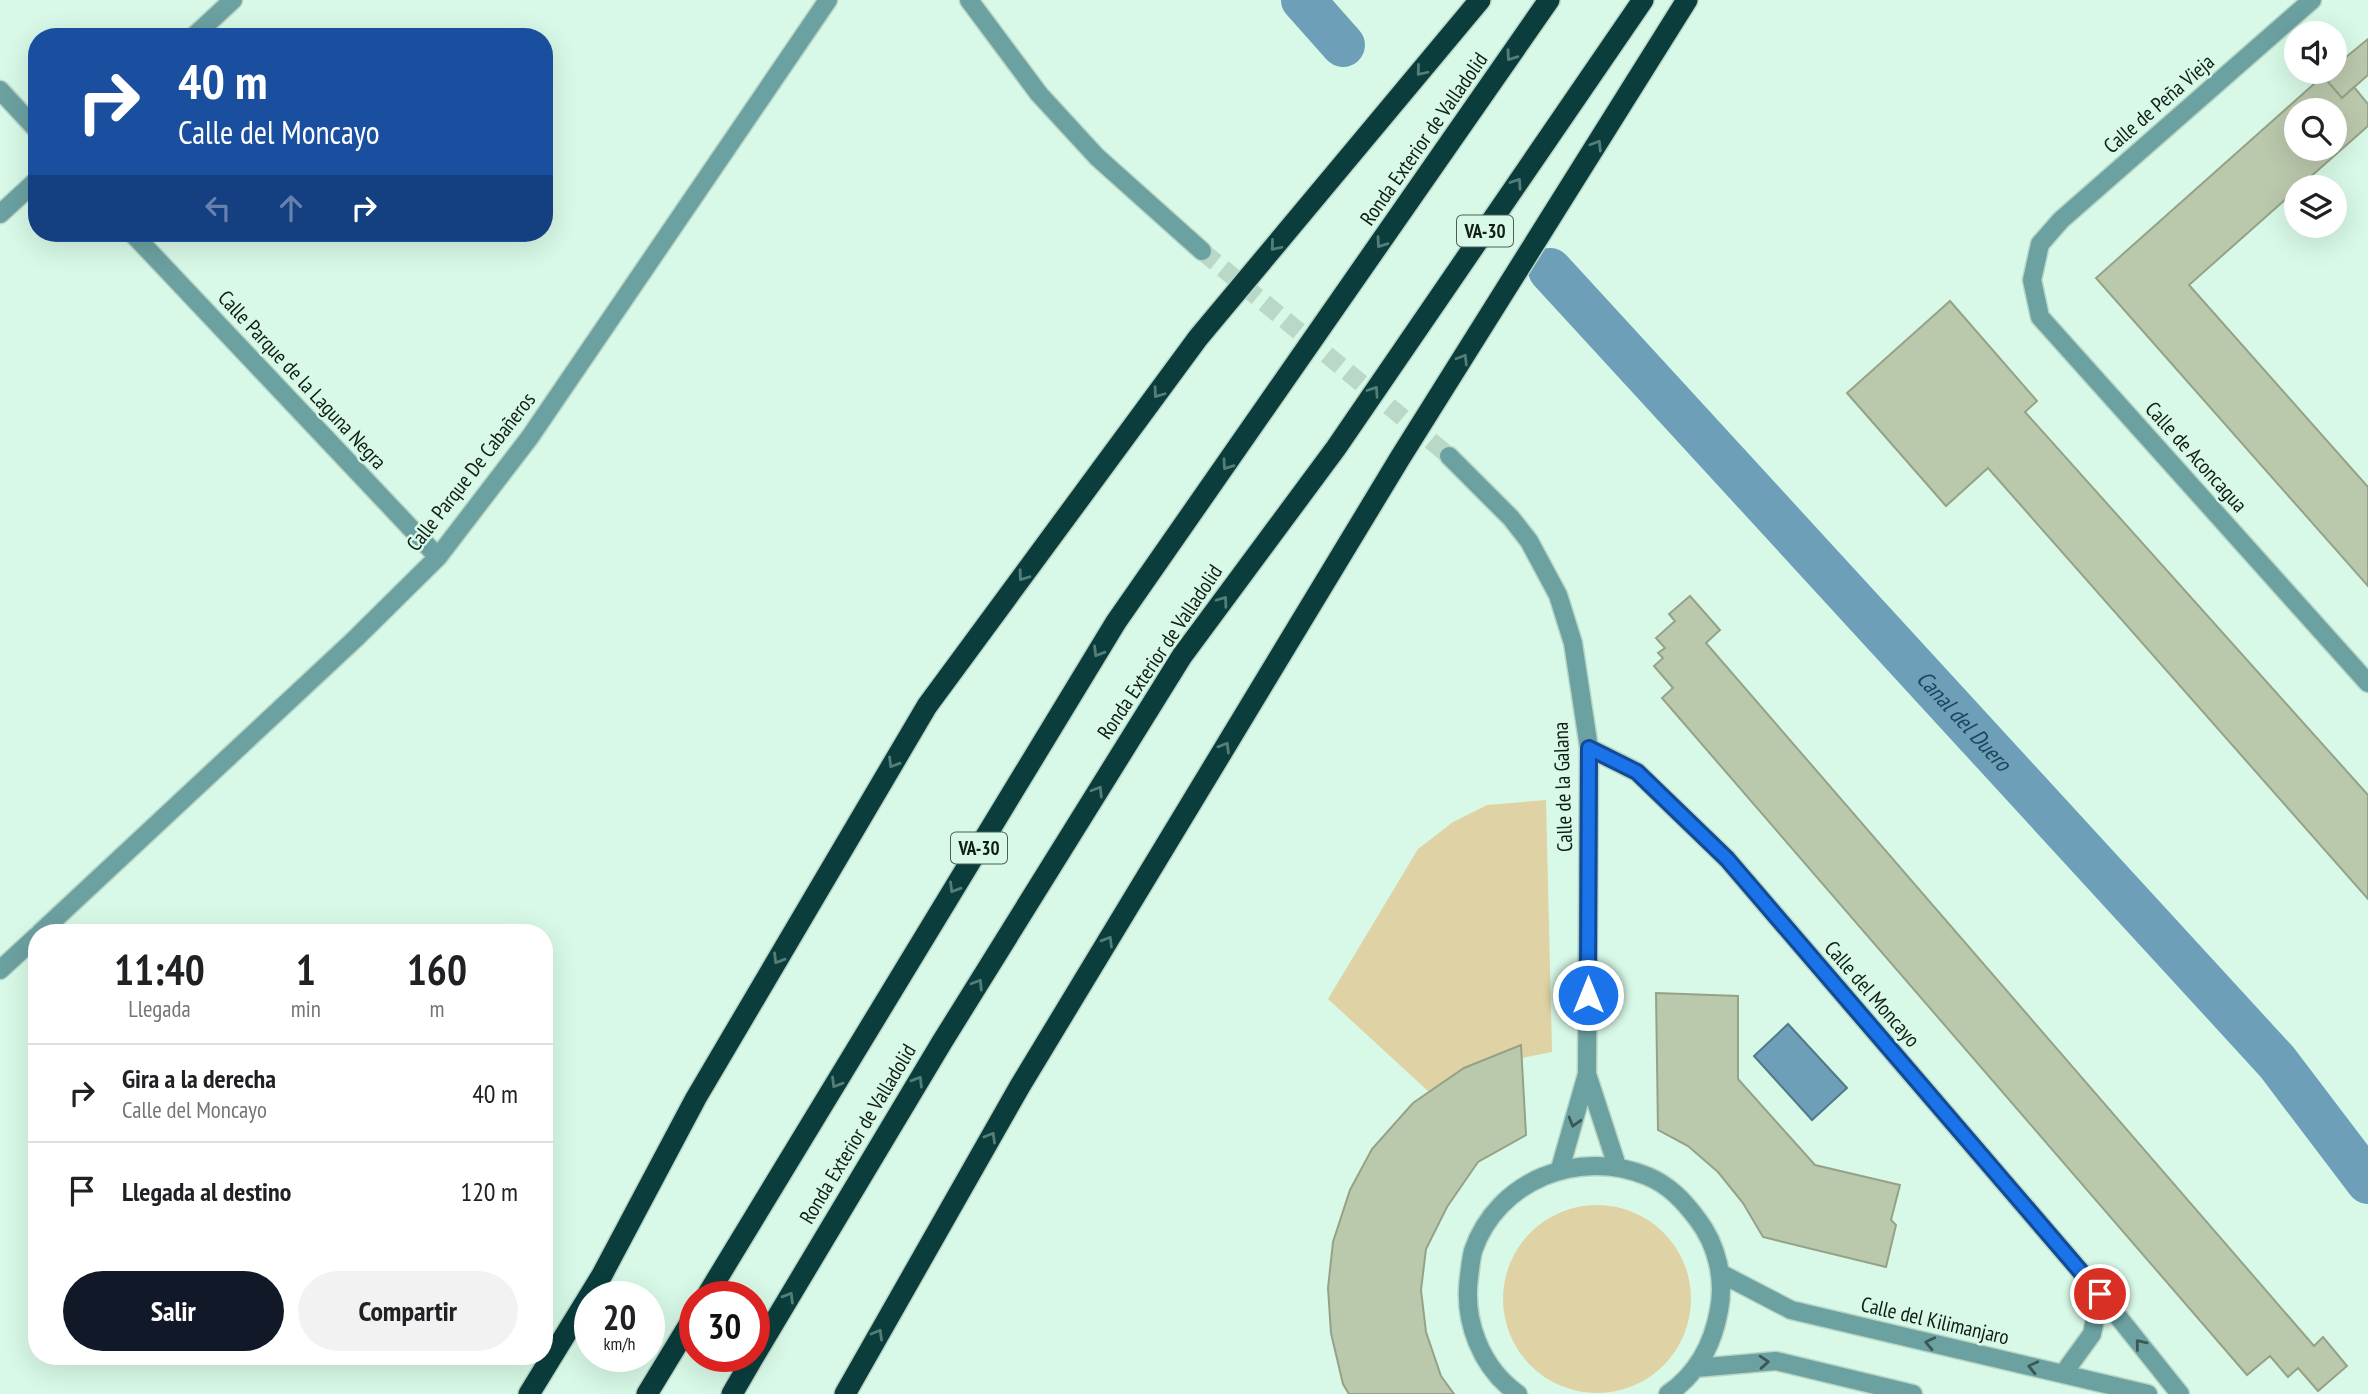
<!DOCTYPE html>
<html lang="es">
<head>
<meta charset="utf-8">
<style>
  body { margin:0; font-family:"PT Sans Narrow",sans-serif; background:#f2f2f2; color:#202124; height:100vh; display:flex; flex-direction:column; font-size:26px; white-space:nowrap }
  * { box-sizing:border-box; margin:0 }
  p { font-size:23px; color:#757577 }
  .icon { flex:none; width:38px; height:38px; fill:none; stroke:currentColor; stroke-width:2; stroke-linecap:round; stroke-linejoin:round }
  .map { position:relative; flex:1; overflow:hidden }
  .sheet { position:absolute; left:28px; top:924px; width:525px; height:441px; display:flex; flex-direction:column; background:#fff; border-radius:28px; box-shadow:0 7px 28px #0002 }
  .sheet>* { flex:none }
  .top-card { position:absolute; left:28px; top:28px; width:525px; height:214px; border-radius:28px; box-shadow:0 7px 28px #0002; background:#1a4fa0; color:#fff; overflow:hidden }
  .controls { position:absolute; left:2284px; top:21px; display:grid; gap:14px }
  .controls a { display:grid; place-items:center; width:63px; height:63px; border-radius:50%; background:#fff; box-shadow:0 7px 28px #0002; font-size:35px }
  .speed { position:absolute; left:574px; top:1281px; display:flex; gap:14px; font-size:35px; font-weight:700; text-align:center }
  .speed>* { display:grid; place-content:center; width:91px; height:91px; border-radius:50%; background:#fff; box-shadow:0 7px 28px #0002; line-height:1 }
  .speed small { font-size:18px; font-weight:400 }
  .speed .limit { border:10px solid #d22; background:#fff; color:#111 }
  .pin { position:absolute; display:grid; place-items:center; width:60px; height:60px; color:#fff; margin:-30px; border:4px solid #fff; border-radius:50%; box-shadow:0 2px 7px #0007 }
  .me { position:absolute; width:77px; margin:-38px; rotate:0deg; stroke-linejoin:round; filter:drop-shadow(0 0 5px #0008) }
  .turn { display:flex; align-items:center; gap:24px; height:147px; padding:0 35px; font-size:32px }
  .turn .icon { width:91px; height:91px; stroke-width:2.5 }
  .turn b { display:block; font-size:49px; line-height:60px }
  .lanes { display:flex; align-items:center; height:66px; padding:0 35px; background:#0003; justify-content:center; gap:35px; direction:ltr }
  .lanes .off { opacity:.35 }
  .eta { display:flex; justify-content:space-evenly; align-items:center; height:119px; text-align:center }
  .eta b { font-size:42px; font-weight:800; line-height:49px }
  .cta { display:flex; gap:14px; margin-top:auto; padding:14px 35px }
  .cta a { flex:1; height:80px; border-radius:42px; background:#111827; color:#fff; font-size:28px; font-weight:800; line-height:80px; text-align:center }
  .cta a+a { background:#f2f2f2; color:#202124 }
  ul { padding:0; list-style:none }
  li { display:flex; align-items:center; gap:21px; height:98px; padding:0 35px; border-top:2px solid #e0e0e0 }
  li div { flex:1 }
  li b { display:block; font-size:26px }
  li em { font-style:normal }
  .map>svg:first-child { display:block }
</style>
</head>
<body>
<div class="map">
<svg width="2368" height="1394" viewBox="0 0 2368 1394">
  <rect width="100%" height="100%" fill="#d8f9e7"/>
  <path fill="#dfd3a5" d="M 1546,800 L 1552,1052 L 1522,1058 L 1521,1045 L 1464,1068 L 1429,1092 L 1328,999 L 1418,849 L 1453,822 L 1487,805 Z
    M1503 1299a94 94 0 1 1 188 0a94 94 0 1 1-188 0Z"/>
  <path fill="#6da0b8" stroke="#517988" stroke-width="2" d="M 1788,1024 L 1847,1088 L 1812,1120 L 1754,1056 Z"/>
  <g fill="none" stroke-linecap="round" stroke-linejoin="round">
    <g stroke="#6da0b8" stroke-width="44">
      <path d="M 1303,0 L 1343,45"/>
      <path id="s1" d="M 1550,270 L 2277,1062 L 2368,1182"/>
    </g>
  </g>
  <path fill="#bac8ac" stroke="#95a287" stroke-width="2" fill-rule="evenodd" d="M 2368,39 L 2368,75 L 2342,98 L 2323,76 L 2329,72 L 2334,72 L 2334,67 Z
    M 2323,76 L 2342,98 L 2354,87 L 2368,104 L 2368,126 L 2299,187 L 2296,187 L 2296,190 L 2189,285 L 2368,487 L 2368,586 L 2096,278 ZM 2296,110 L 2334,110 L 2334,149 L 2296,149 Z
    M 1950,301 L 2037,401 L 2025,412 L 2368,795 L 2368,899 L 1988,468 L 1946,506 L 1847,393 Z
    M 1690,596 L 1720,630 L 1706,643 L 2314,1346 L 2323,1337 L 2347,1366 L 2318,1391 L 2298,1368 L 2288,1377 L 2270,1356 L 2247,1375 L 1662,698 L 1673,688 L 1654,666 L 1663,658 L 1658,653 L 1665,648 L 1656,638 L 1675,621 L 1669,614 Z
    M 1656,993 L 1738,996 L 1738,1079 L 1815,1165 L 1900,1185 L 1891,1220 L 1896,1225 L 1886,1267 L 1763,1237 L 1743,1203 L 1718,1172 L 1688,1146 L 1658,1130 Z
    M 1521,1045 L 1526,1135 L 1478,1162 L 1447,1207 L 1426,1249 L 1421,1290 L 1426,1332 L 1441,1376 L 1454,1394 L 1349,1394 L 1343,1384 L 1331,1333 L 1328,1288 L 1333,1242 L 1350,1190 L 1372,1149 L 1413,1103 L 1464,1068 Z"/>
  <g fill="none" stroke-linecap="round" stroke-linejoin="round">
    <path stroke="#bad8c8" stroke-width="18" stroke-dasharray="18 9" stroke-linecap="butt" d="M 1202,251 L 1449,456"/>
    <g stroke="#b8d6c6" stroke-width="21">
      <path id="service" d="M 193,37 L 233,0
        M 0,214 L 37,180"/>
    </g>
    <g stroke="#b8d6c6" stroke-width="21">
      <path id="minor" d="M 969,0 L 1039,94 L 1097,157 L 1202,251
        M 2312,0 L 2061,220 L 2040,244 L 2032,280 L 2040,317 L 2368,683
        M 0,90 L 37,130
        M 132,233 L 438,557
        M 1449,456 L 1511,518 L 1529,541 L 1558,595 L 1573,643 L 1589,748 L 1587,1074 L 1560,1169
        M 1589,748 L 1637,772 L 1727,859 L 2100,1294 L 2180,1394
        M 40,933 L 354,640 L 438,557 L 530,437 L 828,0
        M 0,970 L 37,936
        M 1587,1074 L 1617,1166
        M 1720,1273 L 1791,1310 L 2148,1394
        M 1696,1368 L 1776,1361 L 1913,1394
        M 2063,1374 L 2092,1334 L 2100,1294
        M 1518,1394 C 1481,1368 1463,1321 1469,1277 C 1470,1269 1471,1259 1473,1251 C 1497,1180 1579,1148 1647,1176 C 1669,1185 1684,1201 1698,1220 C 1717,1245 1725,1279 1719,1310 C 1713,1344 1697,1374 1668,1394"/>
    </g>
    <g stroke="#b8d6c6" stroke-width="24">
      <path id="motorway" d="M 706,1297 L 1116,622 L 1549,0
        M 754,1356 L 942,1042 L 1182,656 L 1336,448 L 1643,0
        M 529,1394 L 602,1275 L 696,1098 L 927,706 L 1198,338 L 1480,0
        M 647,1394 L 695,1315
        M 732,1394 L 754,1356
        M 845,1394 L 1020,1086 L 1400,458 L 1687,0"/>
    </g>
    <use href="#service" stroke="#6ca1a1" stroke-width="18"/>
    <use href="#minor" stroke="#6ca1a1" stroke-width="18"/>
    <use href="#motorway" stroke="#0b3d3d" stroke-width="21"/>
  </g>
  <defs><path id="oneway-chevron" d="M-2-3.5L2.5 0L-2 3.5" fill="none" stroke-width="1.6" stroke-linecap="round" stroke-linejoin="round" transform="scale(1.75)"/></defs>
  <g stroke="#537f78">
    <use href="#oneway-chevron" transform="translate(1511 56) rotate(125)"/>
    <use href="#oneway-chevron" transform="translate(1421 71) rotate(130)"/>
    <use href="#oneway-chevron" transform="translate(1597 145) rotate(-58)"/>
    <use href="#oneway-chevron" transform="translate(1517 183) rotate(-56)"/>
    <use href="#oneway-chevron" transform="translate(1381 243) rotate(125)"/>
    <use href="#oneway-chevron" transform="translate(1275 246) rotate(130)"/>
    <use href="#oneway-chevron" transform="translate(1463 359) rotate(-58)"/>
    <use href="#oneway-chevron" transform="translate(1374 391) rotate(-56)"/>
    <use href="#oneway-chevron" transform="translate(1158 393) rotate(126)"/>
    <use href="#oneway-chevron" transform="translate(1227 465) rotate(125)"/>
    <use href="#oneway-chevron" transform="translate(1023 576) rotate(126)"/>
    <use href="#oneway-chevron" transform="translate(1223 601) rotate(-54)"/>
    <use href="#oneway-chevron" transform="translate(1098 652) rotate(121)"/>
    <use href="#oneway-chevron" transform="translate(1225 747) rotate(-59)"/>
    <use href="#oneway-chevron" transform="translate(893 763) rotate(121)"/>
    <use href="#oneway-chevron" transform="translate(1098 791) rotate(-58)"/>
    <use href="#oneway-chevron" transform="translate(954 888) rotate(121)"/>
    <use href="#oneway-chevron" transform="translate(1108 941) rotate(-59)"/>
    <use href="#oneway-chevron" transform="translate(778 959) rotate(121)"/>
    <use href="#oneway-chevron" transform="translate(978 984) rotate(-58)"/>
    <use href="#oneway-chevron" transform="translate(918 1081) rotate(-59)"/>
    <use href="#oneway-chevron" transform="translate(836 1083) rotate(121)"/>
    <use href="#oneway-chevron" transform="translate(991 1137) rotate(-60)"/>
    <use href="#oneway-chevron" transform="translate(789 1297) rotate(-59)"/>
    <use href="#oneway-chevron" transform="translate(878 1334) rotate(-60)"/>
  </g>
  <g stroke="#3a5855">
    <use href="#oneway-chevron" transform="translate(1574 1122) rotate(106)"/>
    <use href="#oneway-chevron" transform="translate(1930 1343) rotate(-167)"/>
    <use href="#oneway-chevron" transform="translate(2140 1344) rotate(-129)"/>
    <use href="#oneway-chevron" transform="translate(1764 1362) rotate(-4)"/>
    <use href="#oneway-chevron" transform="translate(2033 1367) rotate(-167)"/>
  </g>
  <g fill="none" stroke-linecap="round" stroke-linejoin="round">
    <g stroke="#114b97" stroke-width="18">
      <path id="route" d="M 1588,995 L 1589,748 L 1637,772 L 1727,859 L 2100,1294"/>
    </g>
    <use href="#route" stroke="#1a73e8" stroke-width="12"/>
  </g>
  <g text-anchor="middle" stroke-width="5" stroke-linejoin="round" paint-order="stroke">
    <g fill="#d8f9e7" stroke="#4d5f55" stroke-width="2">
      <rect x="1457" y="215.5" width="56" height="31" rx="5"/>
      <rect x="951" y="832.5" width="56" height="31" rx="5"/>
    </g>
    <g font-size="19" font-weight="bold" fill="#111d17">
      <text x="1485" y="238">VA-30</text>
      <text x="979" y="855">VA-30</text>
    </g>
    <g font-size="21" fill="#111d17" stroke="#d8f9e7">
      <text transform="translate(2159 104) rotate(-41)" y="7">Calle de Peña Vieja</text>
      <text transform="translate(1424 139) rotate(-55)" y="7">Ronda Exterior de Valladolid</text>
      <text transform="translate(302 380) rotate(47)" y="7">Calle Parque de la Laguna Negra</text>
      <text transform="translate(2196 457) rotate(48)" y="7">Calle de Aconcagua</text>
      <text transform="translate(471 472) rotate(-52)" y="7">Calle Parque De Cabañeros</text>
      <text transform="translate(1160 652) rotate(-56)" y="7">Ronda Exterior de Valladolid</text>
      <text transform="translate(1563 787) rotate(-92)" y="7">Calle de la Galana</text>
      <text transform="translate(1872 994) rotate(49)" y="7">Calle del Moncayo</text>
      <text transform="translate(858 1134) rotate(-59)" y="7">Ronda Exterior de Valladolid</text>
      <text transform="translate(1935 1321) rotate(13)" y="7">Calle del Kilimanjaro</text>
    </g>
    <g font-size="23" font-style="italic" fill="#1c475a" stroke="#d8f9e7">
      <text dy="8" stroke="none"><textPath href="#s1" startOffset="612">Canal del Duero</textPath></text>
    </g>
  </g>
</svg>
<div class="controls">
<a><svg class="icon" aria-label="sound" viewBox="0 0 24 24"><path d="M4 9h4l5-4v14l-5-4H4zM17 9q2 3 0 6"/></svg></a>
<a><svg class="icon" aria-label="search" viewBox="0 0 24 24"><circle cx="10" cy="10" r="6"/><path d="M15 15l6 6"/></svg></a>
<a><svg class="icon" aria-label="layers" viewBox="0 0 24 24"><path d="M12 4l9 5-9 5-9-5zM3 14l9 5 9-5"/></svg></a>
</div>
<div class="speed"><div>20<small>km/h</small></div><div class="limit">30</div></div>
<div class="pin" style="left:2100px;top:1294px;background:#d93025"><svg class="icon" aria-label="arrive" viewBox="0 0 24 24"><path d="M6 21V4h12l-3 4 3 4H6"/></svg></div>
<svg class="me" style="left:1588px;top:995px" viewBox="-20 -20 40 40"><circle r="17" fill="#1a73e8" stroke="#fff" stroke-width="3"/><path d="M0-11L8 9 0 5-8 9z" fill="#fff"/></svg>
<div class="top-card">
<div class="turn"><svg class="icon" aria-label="right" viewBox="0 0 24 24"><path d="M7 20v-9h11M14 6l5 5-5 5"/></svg><div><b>40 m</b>Calle del Moncayo</div></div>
<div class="lanes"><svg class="icon off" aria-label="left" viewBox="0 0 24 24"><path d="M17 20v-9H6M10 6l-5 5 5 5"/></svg><svg class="icon off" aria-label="ahead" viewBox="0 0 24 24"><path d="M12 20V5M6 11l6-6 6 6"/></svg><svg class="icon" aria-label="right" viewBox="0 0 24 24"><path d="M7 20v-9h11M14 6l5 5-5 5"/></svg></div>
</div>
<section class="sheet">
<div class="eta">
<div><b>11:40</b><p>Llegada</p></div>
<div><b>1</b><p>min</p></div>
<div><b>160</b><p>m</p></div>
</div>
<ul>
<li><svg class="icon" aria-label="right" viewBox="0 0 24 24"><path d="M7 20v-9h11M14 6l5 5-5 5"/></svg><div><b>Gira a la derecha</b><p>Calle del Moncayo</p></div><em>40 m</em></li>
<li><svg class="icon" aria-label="arrive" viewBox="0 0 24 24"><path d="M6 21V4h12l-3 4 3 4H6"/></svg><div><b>Llegada al destino</b></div><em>120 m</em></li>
</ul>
<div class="cta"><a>Salir</a><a>Compartir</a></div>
</section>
</div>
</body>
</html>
